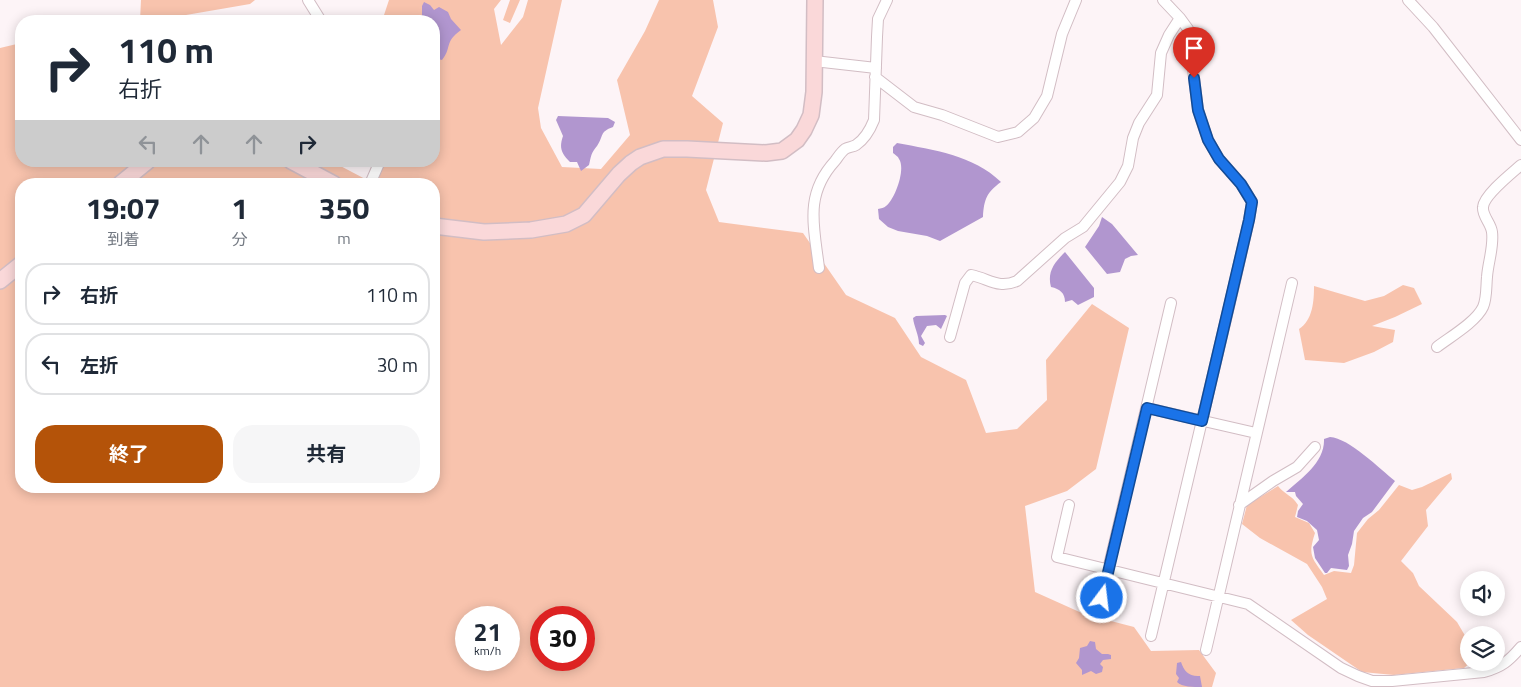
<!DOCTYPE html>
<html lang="ja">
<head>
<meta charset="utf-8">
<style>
  body { margin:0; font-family:"Titillium Web","Noto Sans JP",sans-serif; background:#f6f6f7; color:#1f2937; height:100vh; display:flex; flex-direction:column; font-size:19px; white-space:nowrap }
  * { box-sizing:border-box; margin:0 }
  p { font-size:16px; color:#747a83 }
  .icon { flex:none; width:28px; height:28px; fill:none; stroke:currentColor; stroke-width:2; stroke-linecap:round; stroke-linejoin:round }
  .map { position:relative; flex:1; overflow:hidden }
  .side { position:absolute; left:15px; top:178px; width:425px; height:315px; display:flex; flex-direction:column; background:#fff; border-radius:20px; box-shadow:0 2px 12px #0003 }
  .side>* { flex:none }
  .top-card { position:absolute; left:15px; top:15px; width:425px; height:152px; border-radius:20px; box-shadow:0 2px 12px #0003; background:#fff; color:#1f2937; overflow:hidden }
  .fabs { position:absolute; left:1460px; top:571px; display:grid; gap:10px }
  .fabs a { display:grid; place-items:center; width:45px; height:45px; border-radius:50%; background:#fff; box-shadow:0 2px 12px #0003; font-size:25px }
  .speed { position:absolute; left:455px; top:606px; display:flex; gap:10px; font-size:25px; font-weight:700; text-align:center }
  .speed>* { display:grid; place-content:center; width:65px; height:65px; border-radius:50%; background:#fff; box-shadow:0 2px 12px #0003; line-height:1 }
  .speed small { font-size:12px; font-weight:400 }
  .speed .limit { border:8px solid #d22; background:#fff; color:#111 }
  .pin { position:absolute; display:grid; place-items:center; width:42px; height:42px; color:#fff; margin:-51px -21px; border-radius:50% 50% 50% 0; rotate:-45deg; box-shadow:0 0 5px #0007 }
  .pin .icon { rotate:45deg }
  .me { position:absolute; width:55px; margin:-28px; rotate:15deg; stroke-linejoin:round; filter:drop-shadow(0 0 4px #0008) }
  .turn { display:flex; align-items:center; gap:18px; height:105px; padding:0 20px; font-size:22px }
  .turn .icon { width:65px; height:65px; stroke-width:2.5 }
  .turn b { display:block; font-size:35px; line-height:42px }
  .lanes { display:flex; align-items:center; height:48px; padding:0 20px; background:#0003; justify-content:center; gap:25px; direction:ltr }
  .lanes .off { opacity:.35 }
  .eta { display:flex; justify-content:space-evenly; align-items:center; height:85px; text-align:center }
  .eta b { font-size:30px; font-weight:700; line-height:35px }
  .action { display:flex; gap:10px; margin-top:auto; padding:10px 20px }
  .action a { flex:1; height:58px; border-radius:20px; background:#b45309; color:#fff; font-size:20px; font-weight:700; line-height:58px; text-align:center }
  .action a+a { background:#f6f6f7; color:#1f2937 }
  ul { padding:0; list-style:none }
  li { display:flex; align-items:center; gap:15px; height:62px; margin:0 10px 8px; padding:0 10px; border:2px solid #e0e1e3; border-radius:20px }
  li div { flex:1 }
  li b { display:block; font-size:19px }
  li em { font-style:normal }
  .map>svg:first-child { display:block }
</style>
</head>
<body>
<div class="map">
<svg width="1521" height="687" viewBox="0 0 1521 687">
  <rect width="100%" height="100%" fill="#fdf4f7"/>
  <path fill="#f8c3ad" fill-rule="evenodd" d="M 141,0 L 255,0 L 250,4 L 186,15 L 183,21 L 140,21 Z
    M 389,0 L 501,0 L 494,9 L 501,45 L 523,17 L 528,0 L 562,0 L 538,108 L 541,128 L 562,167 L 601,169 L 630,135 L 617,80 L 645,31 L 659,0 L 713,0 L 718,27 L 692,96 L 723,123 L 706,190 L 719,222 L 803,233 L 846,295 L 895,318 L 921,357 L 966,380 L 986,433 L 1017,429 L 1047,400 L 1046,360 L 1092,304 L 1129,328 L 1096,469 L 1067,491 L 1025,506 L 1035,592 L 1084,614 L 1134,627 L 1151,651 L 1199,650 L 1216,673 L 1212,687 L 0,687 L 0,48 L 21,43 L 21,161 L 331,161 L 369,181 L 377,161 L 434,161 L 434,21 L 382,21 ZM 21,184 L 434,184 L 434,486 L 21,486 ZM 466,618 L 509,618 L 509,660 L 466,660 ZM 541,618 L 584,618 L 584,660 L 541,660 Z
    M 510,0 L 520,0 L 510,23 L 503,20 Z
    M 1403,285 L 1414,288 L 1422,304 L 1395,317 L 1372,326 L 1395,330 L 1393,342 L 1374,352 L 1344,363 L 1305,360 L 1299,329 C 1313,320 1314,301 1314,286 L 1365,301 L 1384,296 Z
    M 1451,473 L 1452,479 L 1426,510 L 1428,526 L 1401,561 L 1413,573 L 1419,586 L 1457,622 L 1467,639 L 1469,639 L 1469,662 L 1470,663 L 1464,668 L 1394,675 L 1362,672 L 1308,635 L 1291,620 L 1327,599 L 1322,587 L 1307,564 L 1260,538 L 1242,524 L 1247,505 L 1278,486 C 1285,495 1292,495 1298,505 L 1295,517 L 1309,523 L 1315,533 C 1308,555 1311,557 1324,575 L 1334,571 L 1351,573 L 1354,565 L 1357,533 L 1368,519 L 1379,510 L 1399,485 L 1412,490 L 1422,487 Z"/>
  <path fill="#b196cf" d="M 424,2 L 430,5 L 434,10 L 439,7 L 448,12 L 451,19 L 461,30 C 444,42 452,48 442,60 L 434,58 L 434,21 L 422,21 L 422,6 Z
    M 558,116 L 608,118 L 615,122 L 613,127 C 599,132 604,136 597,146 C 591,153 591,156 589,165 L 581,171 L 577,162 L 570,162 C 561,153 559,148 563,136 L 556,120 Z
    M 897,143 C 934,150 973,155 1001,182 C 987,192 984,199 983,217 L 940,241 L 927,236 L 898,231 L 888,227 L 879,219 L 878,209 C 881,208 884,208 886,206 C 895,199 906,169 899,159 C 898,156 895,155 893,153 L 893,147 Z
    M 1102,217 L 1112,224 L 1138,255 L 1131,256 L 1125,259 L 1120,272 L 1107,274 L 1085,247 L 1099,226 Z
    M 1065,252 L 1094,288 L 1094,297 L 1078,305 L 1072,300 L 1065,302 C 1065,293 1060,289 1051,287 C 1047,272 1054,263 1065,252 Z
    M 945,315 L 947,316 L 941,329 L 936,325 L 927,326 L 921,336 L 925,343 L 923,346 L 919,344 C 919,335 914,327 913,318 L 916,316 Z
    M 1330,437 C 1349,438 1380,469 1395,481 L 1372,512 L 1363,518 L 1354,531 L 1352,544 L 1348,555 L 1349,566 L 1347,570 L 1331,568 L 1327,573 L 1325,573 L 1315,558 L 1313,547 L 1319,540 L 1317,530 L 1307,521 L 1297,517 L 1298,511 L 1303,504 L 1296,496 L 1295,492 L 1286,492 C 1302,478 1325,462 1324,439 Z
    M 1090,641 L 1095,642 L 1096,649 L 1102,654 L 1108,654 L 1111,655 L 1111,659 L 1103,660 L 1100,664 L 1103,667 L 1102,672 L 1096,674 L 1091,671 L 1082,675 L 1082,670 L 1076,663 L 1079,658 L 1080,648 L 1087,646 Z
    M 1181,662 C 1184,671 1189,677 1200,676 L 1202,687 C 1193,687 1182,687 1177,682 L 1179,678 L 1176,674 L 1177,663 Z"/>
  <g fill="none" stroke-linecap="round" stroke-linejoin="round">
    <g stroke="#d2bdc4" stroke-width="12">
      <path id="street" d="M 308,0 L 321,21
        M 1408,0 L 1433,27 L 1521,140
        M 814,61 L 876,68
        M 875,77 L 914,107 L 942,115 L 998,137 L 1018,132 L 1034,118 L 1047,96 L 1062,34 L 1076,0
        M 370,184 L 380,161
        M 819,268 C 814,226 804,195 835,161 C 838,157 841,152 845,149 C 848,147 853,147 856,145 C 865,139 870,130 874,120 L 877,37 L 878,19 L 887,0
        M 950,337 L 965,283 L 971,275 C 990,279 998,289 1017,281 L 1065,238 L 1083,227 L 1120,182 L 1128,166 L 1133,138 L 1139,123 L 1157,95 L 1161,53 L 1169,35 L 1180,18
        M 1437,347 C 1450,337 1476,322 1483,307 C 1487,298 1486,287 1487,277 C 1488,262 1494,247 1492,232 C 1491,223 1482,216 1483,207 C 1484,195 1512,173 1521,165
        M 1147,408 L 1256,433
        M 1069,505 L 1057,557 L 1248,604 L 1341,668 L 1358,676 L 1372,681 L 1392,681 L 1484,672 C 1502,667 1509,661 1521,647
        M 1239,505 L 1273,481 L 1297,467 L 1315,447
        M 1098,612 L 1171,303
        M 1151,636 L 1235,281 L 1249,220 L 1252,202 L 1241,184 L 1219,159 L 1208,140 L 1198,110 L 1188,29 L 1180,18 L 1163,0
        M 1206,650 L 1292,283"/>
    </g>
    <g stroke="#d2bdc4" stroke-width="18">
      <path id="secondary" d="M 291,161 L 334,184
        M 120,184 L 148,161
        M 434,226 L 484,232 L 531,230 L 566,224 L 584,215 L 619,174 L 631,163 L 640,157 L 663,149 L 687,149 L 766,153 L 782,151 L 797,140 L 804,130 L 811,115 L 814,92 L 815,0
        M 0,281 L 21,264"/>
    </g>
    <use href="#street" stroke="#fff" stroke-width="10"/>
    <use href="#secondary" stroke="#fad8d9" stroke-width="15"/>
  </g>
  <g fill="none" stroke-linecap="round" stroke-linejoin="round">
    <g stroke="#114b97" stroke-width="12">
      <path id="route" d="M 1102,598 L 1147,408 L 1202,421 L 1249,220 L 1252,202 L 1241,184 L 1219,159 L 1208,140 L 1198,110 L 1194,78"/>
    </g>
    <use href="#route" stroke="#1a73e8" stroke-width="9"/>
  </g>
</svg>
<div class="fabs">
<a><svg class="icon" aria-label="sound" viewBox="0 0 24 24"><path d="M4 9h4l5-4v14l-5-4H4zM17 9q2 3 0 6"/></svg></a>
<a><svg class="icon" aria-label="layers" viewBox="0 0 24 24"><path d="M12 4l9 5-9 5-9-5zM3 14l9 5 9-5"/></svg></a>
</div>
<div class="speed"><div>21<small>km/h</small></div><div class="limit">30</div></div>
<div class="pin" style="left:1194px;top:78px;background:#d93025"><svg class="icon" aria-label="arrive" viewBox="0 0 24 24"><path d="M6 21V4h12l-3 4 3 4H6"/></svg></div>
<svg class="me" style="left:1102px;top:598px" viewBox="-20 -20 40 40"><circle r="17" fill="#1a73e8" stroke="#fff" stroke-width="3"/><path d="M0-11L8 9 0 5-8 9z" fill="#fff"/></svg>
<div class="top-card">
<div class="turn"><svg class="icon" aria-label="right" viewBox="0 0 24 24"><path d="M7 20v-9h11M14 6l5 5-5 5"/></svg><div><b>110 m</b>右折</div></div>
<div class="lanes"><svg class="icon off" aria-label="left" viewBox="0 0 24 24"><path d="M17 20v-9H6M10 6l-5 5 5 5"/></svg><svg class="icon off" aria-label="ahead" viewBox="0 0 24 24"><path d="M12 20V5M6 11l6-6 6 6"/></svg><svg class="icon off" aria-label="ahead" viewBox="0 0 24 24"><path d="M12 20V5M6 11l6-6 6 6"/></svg><svg class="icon" aria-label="right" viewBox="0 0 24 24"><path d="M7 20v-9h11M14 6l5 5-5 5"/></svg></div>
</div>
<section class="side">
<div class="eta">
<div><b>19:07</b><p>到着</p></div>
<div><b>1</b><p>分</p></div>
<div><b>350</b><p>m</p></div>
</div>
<ul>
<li><svg class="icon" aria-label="right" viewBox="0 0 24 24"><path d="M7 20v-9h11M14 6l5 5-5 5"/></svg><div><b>右折</b></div><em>110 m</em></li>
<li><svg class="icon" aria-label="left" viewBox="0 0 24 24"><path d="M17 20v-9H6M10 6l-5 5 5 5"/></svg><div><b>左折</b></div><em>30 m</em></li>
</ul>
<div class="action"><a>終了</a><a>共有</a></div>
</section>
</div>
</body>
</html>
